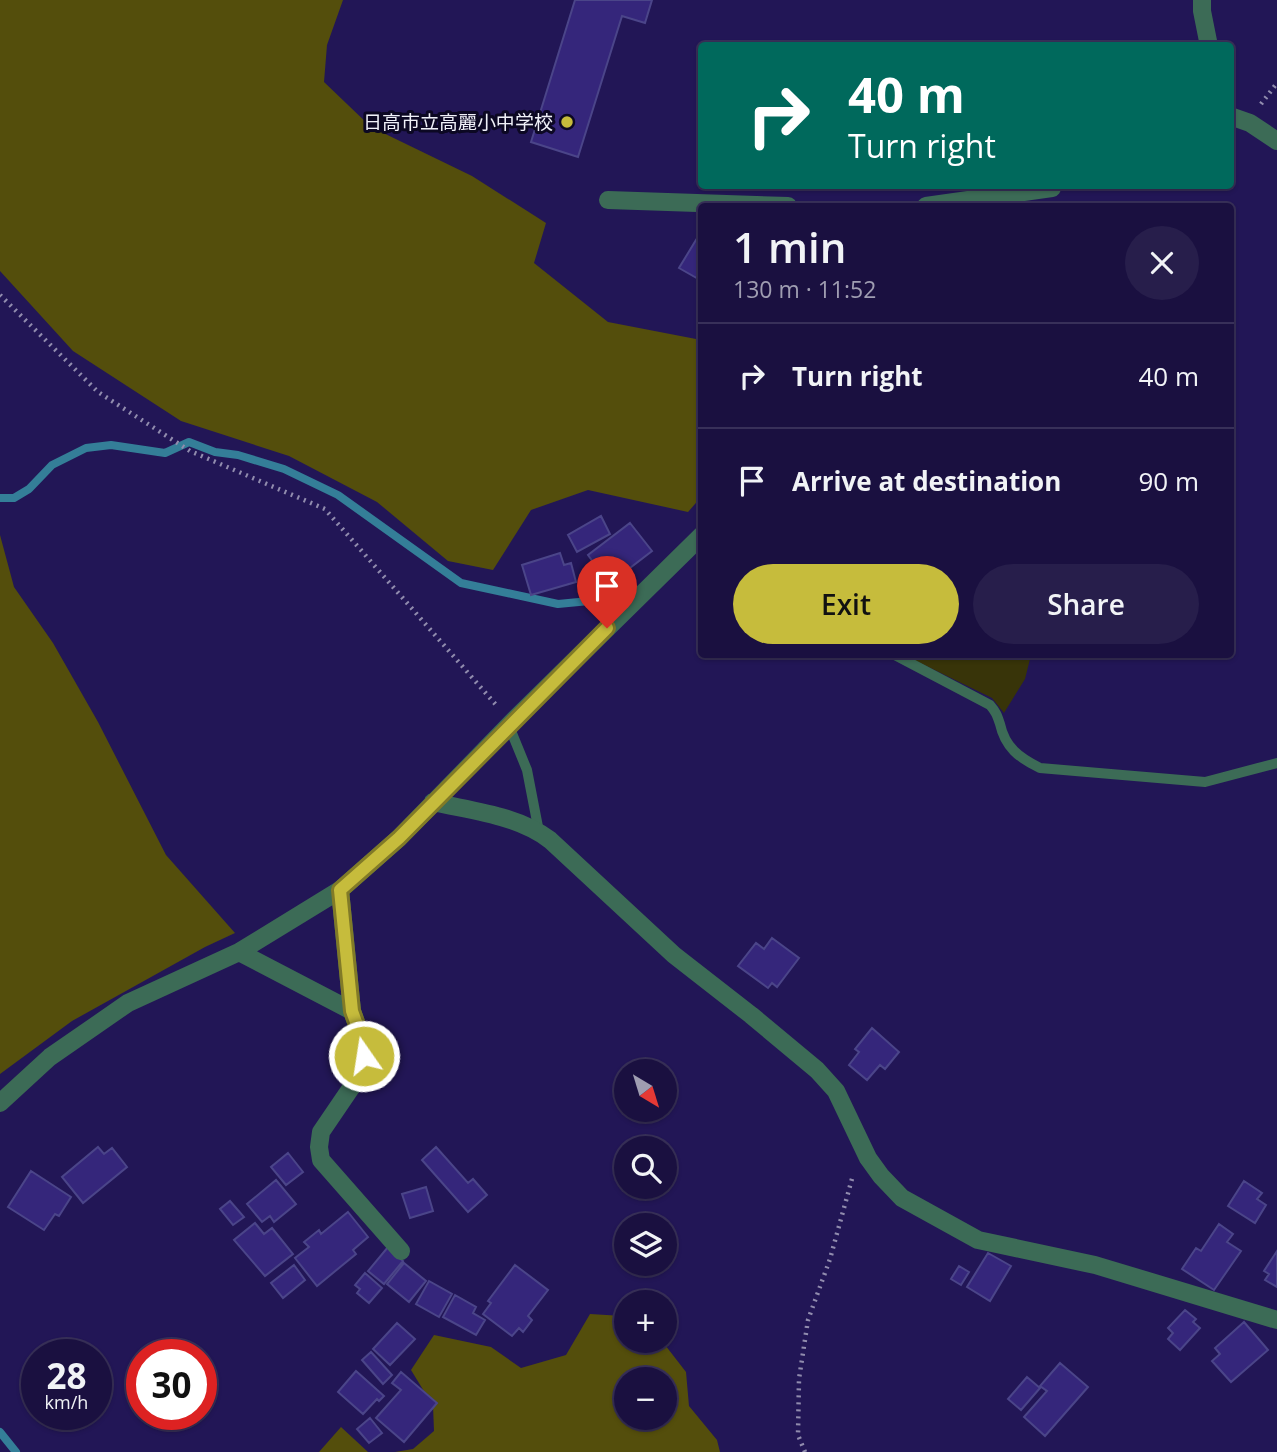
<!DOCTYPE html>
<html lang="en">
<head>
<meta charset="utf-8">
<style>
  body { margin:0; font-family:"Open Sans","Noto Sans JP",sans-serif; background:#271e4b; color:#f1f3f6; height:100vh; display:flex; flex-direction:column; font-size:26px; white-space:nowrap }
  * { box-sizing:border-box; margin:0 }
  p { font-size:23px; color:#9f9db1 }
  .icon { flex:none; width:38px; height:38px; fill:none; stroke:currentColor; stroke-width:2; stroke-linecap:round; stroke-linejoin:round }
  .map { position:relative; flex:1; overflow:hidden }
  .details { position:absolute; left:698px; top:203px; width:536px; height:455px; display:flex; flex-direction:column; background:#1a1040; border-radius:7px; box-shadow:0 2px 5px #0004,0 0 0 2px #383059 }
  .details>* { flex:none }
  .top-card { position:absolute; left:698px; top:42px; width:536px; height:147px; border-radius:7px; box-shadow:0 2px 5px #0004,0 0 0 2px #383059; background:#00695c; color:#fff; overflow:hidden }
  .needle { width:46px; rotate:142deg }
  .controls { position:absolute; left:614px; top:1059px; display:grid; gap:14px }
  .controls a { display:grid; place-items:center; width:63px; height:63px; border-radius:50%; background:#1a1040; box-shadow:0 2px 5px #0004,0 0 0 2px #383059; font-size:35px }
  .speed { position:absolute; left:21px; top:1339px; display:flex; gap:14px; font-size:35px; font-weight:700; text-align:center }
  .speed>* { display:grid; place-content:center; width:91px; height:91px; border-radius:50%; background:#1a1040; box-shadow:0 2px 5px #0004,0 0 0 2px #383059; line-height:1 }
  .speed small { font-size:18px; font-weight:400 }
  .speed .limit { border:10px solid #d22; background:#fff; color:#111 }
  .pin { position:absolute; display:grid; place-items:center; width:60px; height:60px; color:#fff; margin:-72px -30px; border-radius:50% 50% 50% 0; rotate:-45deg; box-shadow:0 0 7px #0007 }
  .pin .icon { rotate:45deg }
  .me { position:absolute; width:77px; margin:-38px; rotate:347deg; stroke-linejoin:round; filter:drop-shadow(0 0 5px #0008) }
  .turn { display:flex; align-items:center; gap:24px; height:147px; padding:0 35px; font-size:32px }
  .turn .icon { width:91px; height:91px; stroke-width:2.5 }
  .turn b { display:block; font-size:49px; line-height:60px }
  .round { display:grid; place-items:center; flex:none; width:74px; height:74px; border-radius:37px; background:#271e4b }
  .head { display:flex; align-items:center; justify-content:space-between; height:119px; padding:0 35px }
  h1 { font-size:42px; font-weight:600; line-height:52px }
  .button { display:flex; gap:14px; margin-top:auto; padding:14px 35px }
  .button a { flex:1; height:80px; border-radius:42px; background:#c6bc3c; color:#111; font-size:28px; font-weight:600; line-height:80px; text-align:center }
  .button a+a { background:#271e4b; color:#f1f3f6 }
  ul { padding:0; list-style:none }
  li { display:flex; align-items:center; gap:21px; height:105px; padding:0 35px; border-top:2px solid #383059 }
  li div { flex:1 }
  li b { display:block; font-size:26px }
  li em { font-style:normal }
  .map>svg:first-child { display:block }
</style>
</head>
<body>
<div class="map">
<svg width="1277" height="1452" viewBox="0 0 1277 1452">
  <rect width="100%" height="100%" fill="#221656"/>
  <path fill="#383409" d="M 904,655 L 1031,655 L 1025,679 L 1004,713 L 992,698 Z"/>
  <path fill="#544e0c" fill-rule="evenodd" d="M 0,0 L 343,0 L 327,45 L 324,82 L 371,127 L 472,176 L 546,223 L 534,263 L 608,322 L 696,339 L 702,344 L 702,496 L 688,512 L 588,490 L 531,510 L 493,570 L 448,561 L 377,502 L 289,456 L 181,421 L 73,351 L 0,271 Z
    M 0,535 L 14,587 L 53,643 L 98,722 L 166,855 L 235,933 L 205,947 L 72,1021 L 0,1074 Z
    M 590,1314 L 623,1316 L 626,1318 L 626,1340 L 662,1341 L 686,1372 L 689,1406 L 717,1440 L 720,1452 L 395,1452 L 413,1449 L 434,1431 L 433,1406 L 411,1370 L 434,1335 L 491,1347 L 521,1368 L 566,1355 ZM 626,1379 L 665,1379 L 665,1418 L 626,1418 Z
    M 341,1427 L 368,1452 L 319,1452 Z"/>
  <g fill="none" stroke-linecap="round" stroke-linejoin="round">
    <path stroke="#347e98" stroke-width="8" d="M 0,498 L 14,498 L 29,489 L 52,465 L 86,448 L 111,445 L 165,453 L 189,442 L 215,452 L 238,455 L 284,469 L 338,495 L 461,583 L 558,604 L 610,599
      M 0,1432 L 16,1452"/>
  </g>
  <path fill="#35267b" stroke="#4b4589" stroke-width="2" d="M 575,0 L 652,0 L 645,23 L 622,16 L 578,157 L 531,142 Z
    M 702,230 L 702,281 L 679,268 Z
    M 601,516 L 610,534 L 577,552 L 568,535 Z
    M 630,523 L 652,551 L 609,584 L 588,555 Z
    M 560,553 L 564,565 L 571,563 L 576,582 L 531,595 L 522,565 Z
    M 772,938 L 799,958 L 777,987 L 772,983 L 768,988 L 738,966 L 756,943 L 764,949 Z
    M 872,1028 L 899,1052 L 885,1069 L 880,1065 L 867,1080 L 849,1065 L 859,1052 L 855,1049 Z
    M 98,1147 L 104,1154 L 112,1148 L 127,1167 L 83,1203 L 62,1177 Z
    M 436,1147 L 468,1183 L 473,1179 L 487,1195 L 468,1212 L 422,1160 Z
    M 288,1153 L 303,1172 L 286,1185 L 271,1167 Z
    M 31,1171 L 71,1197 L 59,1216 L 55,1214 L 44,1230 L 8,1207 Z
    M 276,1180 L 296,1204 L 274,1222 L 270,1216 L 262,1222 L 247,1204 Z
    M 1244,1181 L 1262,1193 L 1257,1199 L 1266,1205 L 1255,1223 L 1228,1206 Z
    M 426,1187 L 433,1211 L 410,1218 L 402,1194 Z
    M 230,1201 L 244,1217 L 233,1225 L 220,1209 Z
    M 348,1212 L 368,1237 L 353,1250 L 356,1254 L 317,1286 L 295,1258 L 309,1247 L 304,1242 L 319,1230 L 321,1234 Z
    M 255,1223 L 264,1234 L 272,1228 L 293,1254 L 265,1276 L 234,1240 Z
    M 1219,1224 L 1233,1234 L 1227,1242 L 1241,1251 L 1214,1290 L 1182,1269 L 1196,1248 L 1201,1251 Z
    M 388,1247 L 403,1261 L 384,1284 L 368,1271 Z
    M 1277,1251 L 1277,1287 L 1265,1280 L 1269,1274 L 1264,1271 Z
    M 988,1253 L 1011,1266 L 990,1301 L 967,1287 Z
    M 404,1263 L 426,1281 L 409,1302 L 387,1284 Z
    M 294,1265 L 305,1280 L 283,1298 L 271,1283 Z
    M 515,1265 L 548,1290 L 528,1316 L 532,1320 L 523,1332 L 519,1328 L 512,1336 L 483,1314 L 491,1303 L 488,1301 Z
    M 959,1266 L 969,1272 L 961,1285 L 951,1279 Z
    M 365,1273 L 382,1288 L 369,1303 L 357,1293 L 360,1289 L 355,1285 Z
    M 429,1281 L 452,1294 L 439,1317 L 416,1304 Z
    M 455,1295 L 476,1307 L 473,1313 L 485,1320 L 476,1335 L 443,1317 Z
    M 1185,1310 L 1196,1319 L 1193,1322 L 1200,1328 L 1180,1350 L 1168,1339 L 1173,1333 L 1168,1328 Z
    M 1244,1322 L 1268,1350 L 1231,1382 L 1212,1361 L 1220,1354 L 1215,1348 Z
    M 397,1323 L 415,1339 L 390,1365 L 373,1349 Z
    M 371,1352 L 392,1375 L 383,1384 L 362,1360 Z
    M 1060,1363 L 1088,1387 L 1045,1436 L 1024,1417 L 1047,1391 L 1040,1386 Z
    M 356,1371 L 384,1396 L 379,1401 L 377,1399 L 363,1414 L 338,1392 Z
    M 401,1372 L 437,1403 L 404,1442 L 376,1418 L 401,1390 L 392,1383 Z
    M 1027,1377 L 1040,1388 L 1021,1410 L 1008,1399 Z
    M 370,1418 L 382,1433 L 369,1443 L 357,1429 Z"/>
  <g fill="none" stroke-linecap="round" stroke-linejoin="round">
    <path stroke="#918cae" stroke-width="4.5" stroke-dasharray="2 5" stroke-linecap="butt" d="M 1261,104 L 1277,83
      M 0,295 L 98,392 L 190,451 L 325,509 L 497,706
      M 805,1452 L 798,1435 L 799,1379 L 808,1320 L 830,1259 L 853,1175"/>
    <path stroke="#3c6b56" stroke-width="10" d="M 893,654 L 990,705 C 996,712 997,715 1000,724 C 1005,747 1019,758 1040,768 L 1205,782 L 1277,763
      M 509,726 L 527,770 L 539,832"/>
    <path stroke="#3c6b56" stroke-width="18" d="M 1202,0 L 1202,11 L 1209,46
      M 1230,116 L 1250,123 L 1277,141
      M 608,200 L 788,206
      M 926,206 L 1052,188
      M 433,802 C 472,811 517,815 550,840 L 674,955 L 751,1015 L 817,1070 L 836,1091 L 868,1158 L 881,1176 L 902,1198 L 978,1240 L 1095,1265 L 1277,1320
      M 340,890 L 352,1011 L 361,1036 L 364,1056 L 355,1082 L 321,1132 L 319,1147 L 321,1160 L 401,1251
      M 239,952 L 352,1011
      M 0,1103 L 50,1057 L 128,1003 L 239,952 L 340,890 L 399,838 L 512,722 L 702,535"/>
  </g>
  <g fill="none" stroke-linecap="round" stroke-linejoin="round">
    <g stroke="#817a27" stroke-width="18">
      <path id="route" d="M 364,1056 L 361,1036 L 352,1011 L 340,890 L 399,838 L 607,628"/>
    </g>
    <use href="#route" stroke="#c6bc3c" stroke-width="12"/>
  </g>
  <circle fill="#c6bc3c" stroke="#0c0823" stroke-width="2.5" cx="567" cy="122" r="7"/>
  <g text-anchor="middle" stroke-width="6" stroke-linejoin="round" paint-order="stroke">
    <g font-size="19" fill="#eff0f8" stroke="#0c0823" text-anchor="end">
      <text x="553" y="129">日高市立高麗小中学校</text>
    </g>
  </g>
</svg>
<div class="controls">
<a><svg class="needle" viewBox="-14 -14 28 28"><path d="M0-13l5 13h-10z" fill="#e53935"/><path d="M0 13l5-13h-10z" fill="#9f9db1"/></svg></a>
<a><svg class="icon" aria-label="search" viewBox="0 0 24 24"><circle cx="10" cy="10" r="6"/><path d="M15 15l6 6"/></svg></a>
<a><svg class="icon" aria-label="layers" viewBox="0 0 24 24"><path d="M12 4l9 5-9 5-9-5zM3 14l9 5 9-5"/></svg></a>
<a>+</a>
<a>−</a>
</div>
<div class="speed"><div>28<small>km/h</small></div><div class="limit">30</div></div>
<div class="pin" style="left:607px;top:628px;background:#d93025"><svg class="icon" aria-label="arrive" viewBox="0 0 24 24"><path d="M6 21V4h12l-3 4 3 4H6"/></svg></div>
<svg class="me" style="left:364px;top:1056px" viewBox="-20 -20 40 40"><circle r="17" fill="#c6bc3c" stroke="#fff" stroke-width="3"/><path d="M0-11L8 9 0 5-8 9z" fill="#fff"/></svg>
<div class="top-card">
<div class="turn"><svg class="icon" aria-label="right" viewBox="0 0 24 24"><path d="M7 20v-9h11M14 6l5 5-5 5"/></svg><div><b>40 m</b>Turn right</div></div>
</div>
<section class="details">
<div class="head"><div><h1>1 min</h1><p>130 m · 11:52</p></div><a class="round"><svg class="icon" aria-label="close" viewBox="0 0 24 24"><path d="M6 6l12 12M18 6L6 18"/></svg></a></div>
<ul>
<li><svg class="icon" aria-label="right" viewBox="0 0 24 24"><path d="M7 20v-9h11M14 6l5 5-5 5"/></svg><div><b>Turn right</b></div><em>40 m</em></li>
<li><svg class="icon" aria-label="arrive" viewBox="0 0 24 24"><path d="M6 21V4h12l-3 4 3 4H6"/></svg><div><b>Arrive at destination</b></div><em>90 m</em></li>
</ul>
<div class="button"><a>Exit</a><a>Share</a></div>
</section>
</div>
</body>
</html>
